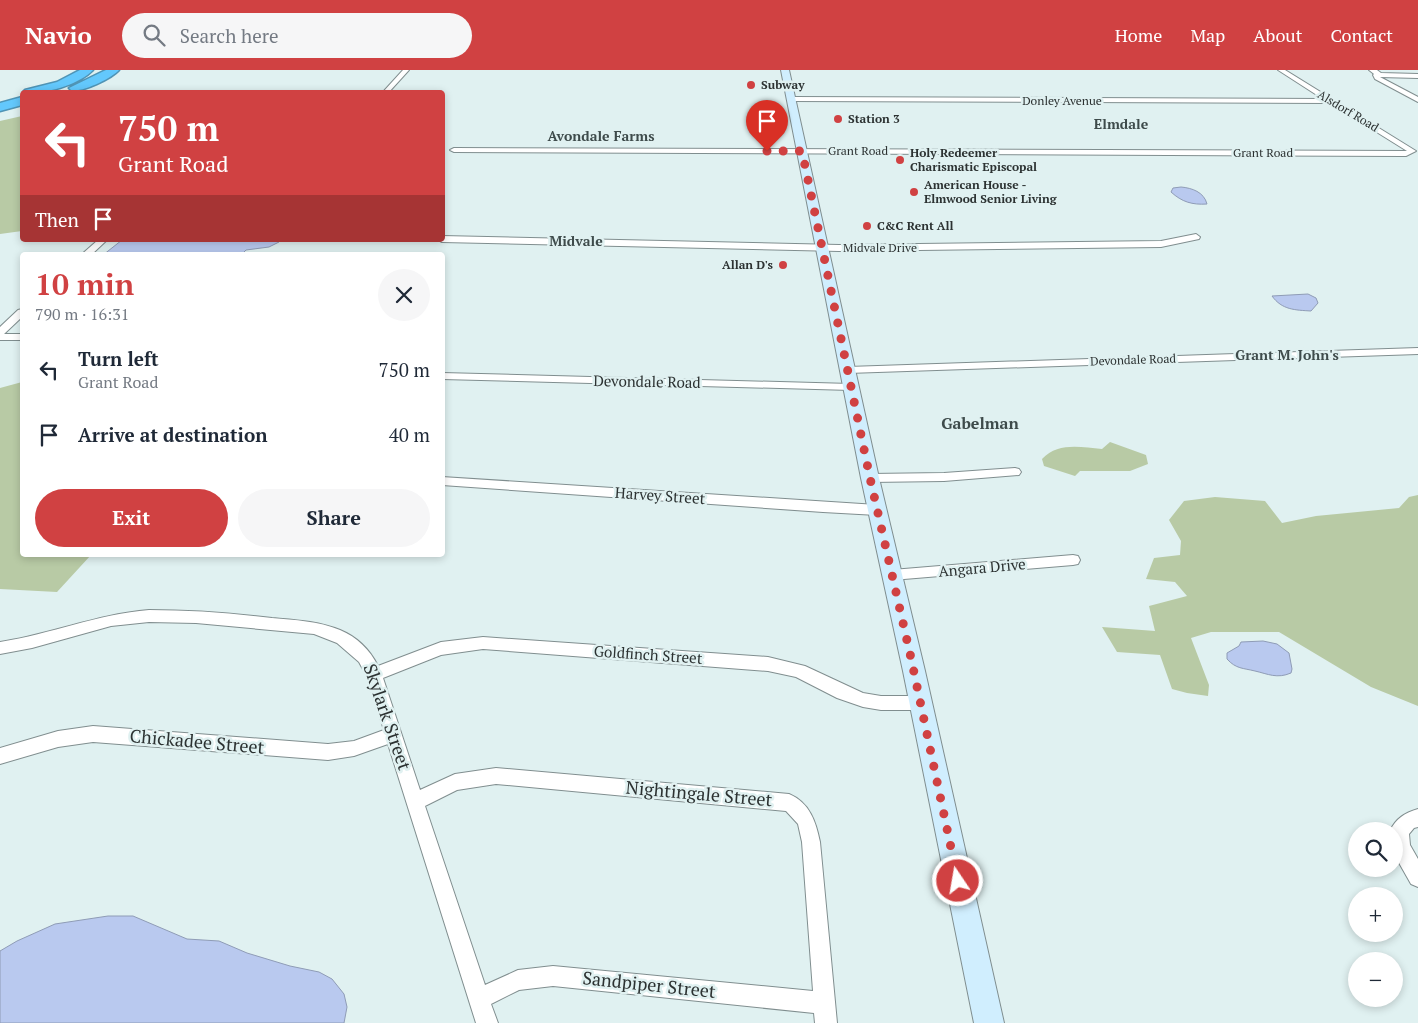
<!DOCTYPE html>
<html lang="en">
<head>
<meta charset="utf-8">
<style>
  body { margin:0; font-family:"PT Serif",serif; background:#f6f6f7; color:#1f2937; height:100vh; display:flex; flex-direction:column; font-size:19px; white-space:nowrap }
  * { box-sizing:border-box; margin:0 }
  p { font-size:16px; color:#747a83 }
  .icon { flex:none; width:28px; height:28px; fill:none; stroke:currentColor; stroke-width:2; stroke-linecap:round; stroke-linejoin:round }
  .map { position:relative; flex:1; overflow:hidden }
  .panel { position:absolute; left:20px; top:182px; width:425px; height:305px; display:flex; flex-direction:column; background:#fff; border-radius:5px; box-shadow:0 2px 8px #0003 }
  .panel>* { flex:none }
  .guide { position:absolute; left:20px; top:20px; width:425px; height:152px; border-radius:5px; box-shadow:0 2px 8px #0003; background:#d04142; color:#fff; overflow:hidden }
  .fabs { position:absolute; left:1348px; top:752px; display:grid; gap:10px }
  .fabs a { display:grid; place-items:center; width:55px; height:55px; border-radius:50%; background:#fff; box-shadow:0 2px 8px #0003; font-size:25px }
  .pin { position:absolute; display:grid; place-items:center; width:42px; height:42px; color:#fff; margin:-51px -21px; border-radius:50% 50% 50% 0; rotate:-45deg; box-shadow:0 0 5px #0007 }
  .pin .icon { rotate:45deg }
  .me { position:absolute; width:55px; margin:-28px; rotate:348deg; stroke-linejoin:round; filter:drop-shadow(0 0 4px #0008) }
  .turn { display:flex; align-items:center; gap:18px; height:105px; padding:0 15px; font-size:22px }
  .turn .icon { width:65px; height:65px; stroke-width:2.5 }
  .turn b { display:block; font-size:35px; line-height:42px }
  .then { display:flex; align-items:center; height:48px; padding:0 15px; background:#0003; gap:10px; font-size:19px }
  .round { display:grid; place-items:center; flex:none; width:52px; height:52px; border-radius:26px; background:#f6f6f7 }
  .head { display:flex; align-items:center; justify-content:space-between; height:85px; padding:0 15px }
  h1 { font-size:30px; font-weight:600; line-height:38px; color:#d04142 }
  .action { display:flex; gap:10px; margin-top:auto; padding:10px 15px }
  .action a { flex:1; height:58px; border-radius:30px; background:#d04142; color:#fff; font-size:20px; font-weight:600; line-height:58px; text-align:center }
  .action a+a { background:#f6f6f7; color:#1f2937 }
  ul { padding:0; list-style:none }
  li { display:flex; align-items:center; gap:15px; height:65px; padding:0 15px }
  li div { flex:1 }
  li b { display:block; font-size:19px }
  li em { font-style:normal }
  header { display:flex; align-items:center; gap:30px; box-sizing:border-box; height:70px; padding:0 25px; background:#d04142; color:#fff }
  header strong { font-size:24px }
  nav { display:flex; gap:28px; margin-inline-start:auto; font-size:18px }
  .search { width:350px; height:45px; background:#f6f6f7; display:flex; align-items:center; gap:12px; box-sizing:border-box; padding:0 18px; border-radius:28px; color:#747a83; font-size:19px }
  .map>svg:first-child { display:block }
</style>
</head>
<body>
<header>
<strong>Navio</strong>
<div class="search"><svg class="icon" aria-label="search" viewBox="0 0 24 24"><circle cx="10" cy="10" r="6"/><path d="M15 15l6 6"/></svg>Search here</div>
<nav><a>Home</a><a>Map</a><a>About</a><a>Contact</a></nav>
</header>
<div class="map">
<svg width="1418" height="953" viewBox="0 0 1418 953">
  <rect width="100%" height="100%" fill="#e0f1f1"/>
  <path fill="#b8caa5" d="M 22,46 L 22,161 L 0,164 L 0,51 Z
    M 22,312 L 22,485 L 91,485 L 57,522 L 0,519 L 0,318 Z
    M 1110,372 L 1146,385 L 1148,394 L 1130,401 L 1080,401 L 1075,406 L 1044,396 L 1042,389 C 1058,372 1080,377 1102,379 Z
    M 1418,425 L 1418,636 L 1371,617 L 1279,562 L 1211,562 L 1191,568 L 1209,615 L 1208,626 L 1187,623 L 1172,619 L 1160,585 L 1117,582 L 1102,557 L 1155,561 L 1149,536 L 1187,526 L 1175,512 L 1146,509 L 1154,488 L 1180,485 L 1181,471 L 1169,450 L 1184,431 L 1215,427 L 1265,431 L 1282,453 L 1316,446 L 1399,438 L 1409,427 Z"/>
  <path fill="#b9c9ef" stroke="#8f9cb6" d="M 1181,117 C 1192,118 1204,122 1207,134 C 1192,135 1182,132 1171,122 L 1173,118 Z
    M 122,170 L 278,170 L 279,172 L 269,177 L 246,180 L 241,185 L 103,185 Z
    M 1308,224 L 1316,228 L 1318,233 L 1311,241 C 1295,240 1282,240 1272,226 Z
    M 1263,571 L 1277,574 L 1289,583 L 1292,599 L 1291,603 C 1277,609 1268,604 1255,601 C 1243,598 1236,599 1227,589 L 1227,583 L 1239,576 L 1241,572 Z
    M 108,846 L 133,846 L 187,869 L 219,871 L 247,883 L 290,896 L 319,902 L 332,909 L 344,924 L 347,937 L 344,953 L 0,953 L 0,881 L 17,871 L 55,854 Z"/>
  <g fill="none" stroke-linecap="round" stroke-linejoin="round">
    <g stroke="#808e8f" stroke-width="2">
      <path id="minor" d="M 403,0 L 409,0 L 389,22 L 383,22 Z
        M 1278,0 L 1285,0 L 1416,81 L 1406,86 L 454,82 L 450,80 L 454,78 L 1407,81 L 1330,33 L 791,31 L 788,29 L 791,27 L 1323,29 Z
        M 1369,0 L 1377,0 L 1381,3 L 1418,4 L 1418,8 L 1380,7 L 1418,27 L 1418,32 L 1375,9 L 1373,5 L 1374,4 Z
        M 1196,164 L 1200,167 L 1199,169 L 1161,177 L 839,181 L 442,172 L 438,170 L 442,170 L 442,166 L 839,175 L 1161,171 Z
        M 98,170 L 107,170 L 91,185 L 81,185 Z
        M 22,239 L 22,247 L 4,264 L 22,264 L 22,270 L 0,270 L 0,257 L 18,240 Z
        M 1418,278 L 1418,284 L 848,303 L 843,300 L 848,297 Z
        M 442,303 L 851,314 L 857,317 L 851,320 L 442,309 Z
        M 1015,398 L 1019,399 L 1021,402 L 1019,405 L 944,411 L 870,412 L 864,408 L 870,404 L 944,403 Z
        M 442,407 L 877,435 L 882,437 L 884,440 L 882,443 L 877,445 L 823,442 L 442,415 Z
        M 1073,485 L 1078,486 L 1080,490 L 1078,494 L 1073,495 L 892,510 L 887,509 L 885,505 L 887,501 L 892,500 Z
        M 149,540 C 190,540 231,543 272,548 C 295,550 318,551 340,560 C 357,567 370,580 378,596 L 441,572 L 483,567 L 768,587 L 805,596 L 863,623 L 881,626 L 921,626 L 927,628 L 929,633 L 927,638 L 921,640 L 881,640 L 863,637 L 837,628 L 796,607 L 768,601 L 483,579 L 441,585 L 383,608 L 420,720 L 455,704 L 496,698 L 789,724 C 810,733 816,752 820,772 L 837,953 L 815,953 L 814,943 L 553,916 L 519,920 L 491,934 L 498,953 L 476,953 L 388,674 L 354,686 L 328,690 L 93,672 L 58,677 L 0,694 L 0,678 L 58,661 L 93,656 L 328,674 L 354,671 L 384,660 L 366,605 L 359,592 L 337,573 L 314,564 L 196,553 L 149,552 L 111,556 L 32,578 L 0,584 L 0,572 C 51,564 98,544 149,540 ZM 496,714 L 786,741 L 798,754 L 802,772 L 813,921 L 553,896 L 518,900 L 485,915 L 425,736 L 457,720 Z
        M 1418,739 L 1418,757 L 1414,758 L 1409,764 L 1410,775 L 1418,789 L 1418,817 L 1411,814 L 1394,784 L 1394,761 L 1390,761 C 1396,748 1405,743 1418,739 Z"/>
    </g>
    <g stroke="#808e8f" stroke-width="2">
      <path id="secondary" d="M 781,0 L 789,0 L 879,408 L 925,601 L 1004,953 L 974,953 L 903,601 L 861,408 Z"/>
    </g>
    <g stroke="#5094b5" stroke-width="3">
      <path id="motorway" d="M 80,0 L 93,0 C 79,15 43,25 23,22 L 25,20 L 57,12 Z
        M 106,0 L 119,0 C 112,8 82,23 71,20 L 69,18 Z
        M 22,27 L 22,35 L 0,41 L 0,33 Z"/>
    </g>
    <use href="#minor" fill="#fff" fill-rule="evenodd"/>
    <use href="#secondary" fill="#d0eefe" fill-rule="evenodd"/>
    <use href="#motorway" fill="#63c8fc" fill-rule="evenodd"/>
  </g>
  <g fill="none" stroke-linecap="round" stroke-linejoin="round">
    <path stroke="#d04142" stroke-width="9" stroke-dasharray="0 16.2" d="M 767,81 L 802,81 L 870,408 L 911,588 L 958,811"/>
  </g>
  <g fill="#d04142" stroke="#e0f1f1" stroke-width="2">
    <circle cx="751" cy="15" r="5"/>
    <circle cx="838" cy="49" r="5"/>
    <circle cx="900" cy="90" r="5"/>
    <circle cx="914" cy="122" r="5"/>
    <circle cx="867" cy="156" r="5"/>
    <circle cx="783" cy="195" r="5"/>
  </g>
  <g text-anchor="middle" stroke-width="5" stroke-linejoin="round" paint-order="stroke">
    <g font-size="12" font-weight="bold" fill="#2c3232" stroke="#e0f1f1" text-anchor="start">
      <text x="761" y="19">Subway</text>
      <text x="848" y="53">Station 3</text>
      <text x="910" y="87">Holy Redeemer<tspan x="910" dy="14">Charismatic Episcopal</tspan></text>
      <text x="924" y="119">American House -<tspan x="924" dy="14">Elmwood Senior Living</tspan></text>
      <text x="877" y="160">C&amp;C Rent All</text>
      <text x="773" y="199" text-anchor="end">Allan D's</text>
    </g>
    <g font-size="12" fill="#2c3232" stroke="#e0f1f1">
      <text x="1062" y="35">Donley Avenue</text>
      <text transform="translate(1348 41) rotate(31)" y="4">Alsdorf Road</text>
      <text x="858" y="85">Grant Road</text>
      <text x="1263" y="87">Grant Road</text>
      <text x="880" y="182">Midvale Drive</text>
      <text transform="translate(1133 290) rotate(-2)" y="4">Devondale Road</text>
    </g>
    <g font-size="14" font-weight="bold" fill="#3e4b4b" stroke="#e0f1f1">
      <text x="1121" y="59">Elmdale</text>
      <text x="601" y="71">Avondale Farms</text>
      <text x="576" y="176">Midvale</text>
      <text x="1287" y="290">Grant M. John's</text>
    </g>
    <g font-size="15" fill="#2c3232" stroke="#e0f1f1">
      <text transform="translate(647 312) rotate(1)" y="5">Devondale Road</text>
      <text transform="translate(660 426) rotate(4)" y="5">Harvey Street</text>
      <text transform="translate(982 498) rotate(-5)" y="5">Angara Drive</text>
      <text transform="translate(648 585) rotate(4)" y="5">Goldfinch Street</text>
    </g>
    <g font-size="16" font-weight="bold" fill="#3e4b4b" stroke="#e0f1f1">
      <text x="980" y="359">Gabelman</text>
    </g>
    <g font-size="18" fill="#2c3232" stroke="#e0f1f1">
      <text transform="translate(387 647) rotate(71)" y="6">Skylark Street</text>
      <text transform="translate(197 672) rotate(5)" y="6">Chickadee Street</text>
      <text transform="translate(699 724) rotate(5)" y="6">Nightingale Street</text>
      <text transform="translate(649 915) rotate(6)" y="6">Sandpiper Street</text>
    </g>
  </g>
</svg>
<div class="fabs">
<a><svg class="icon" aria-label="search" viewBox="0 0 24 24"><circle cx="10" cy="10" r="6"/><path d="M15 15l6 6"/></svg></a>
<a>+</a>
<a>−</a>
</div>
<div class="pin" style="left:767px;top:81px;background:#d93025"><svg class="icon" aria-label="arrive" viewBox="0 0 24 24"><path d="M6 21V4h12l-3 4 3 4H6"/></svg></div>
<svg class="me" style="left:958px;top:811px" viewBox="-20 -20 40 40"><circle r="17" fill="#d04142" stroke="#fff" stroke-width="3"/><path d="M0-11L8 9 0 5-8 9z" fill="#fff"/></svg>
<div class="guide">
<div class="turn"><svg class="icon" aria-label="left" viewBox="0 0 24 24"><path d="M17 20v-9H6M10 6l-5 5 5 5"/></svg><div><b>750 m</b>Grant Road</div></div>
<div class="then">Then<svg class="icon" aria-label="arrive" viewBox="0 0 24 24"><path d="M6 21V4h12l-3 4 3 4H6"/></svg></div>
</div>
<section class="panel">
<div class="head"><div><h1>10 min</h1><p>790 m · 16:31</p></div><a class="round"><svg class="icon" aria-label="close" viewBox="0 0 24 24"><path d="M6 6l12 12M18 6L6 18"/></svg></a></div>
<ul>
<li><svg class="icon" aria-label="left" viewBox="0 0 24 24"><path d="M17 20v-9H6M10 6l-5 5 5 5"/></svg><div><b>Turn left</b><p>Grant Road</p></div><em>750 m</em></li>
<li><svg class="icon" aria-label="arrive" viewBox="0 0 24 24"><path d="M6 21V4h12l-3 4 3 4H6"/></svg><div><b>Arrive at destination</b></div><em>40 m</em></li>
</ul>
<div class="action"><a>Exit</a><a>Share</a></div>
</section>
</div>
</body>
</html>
